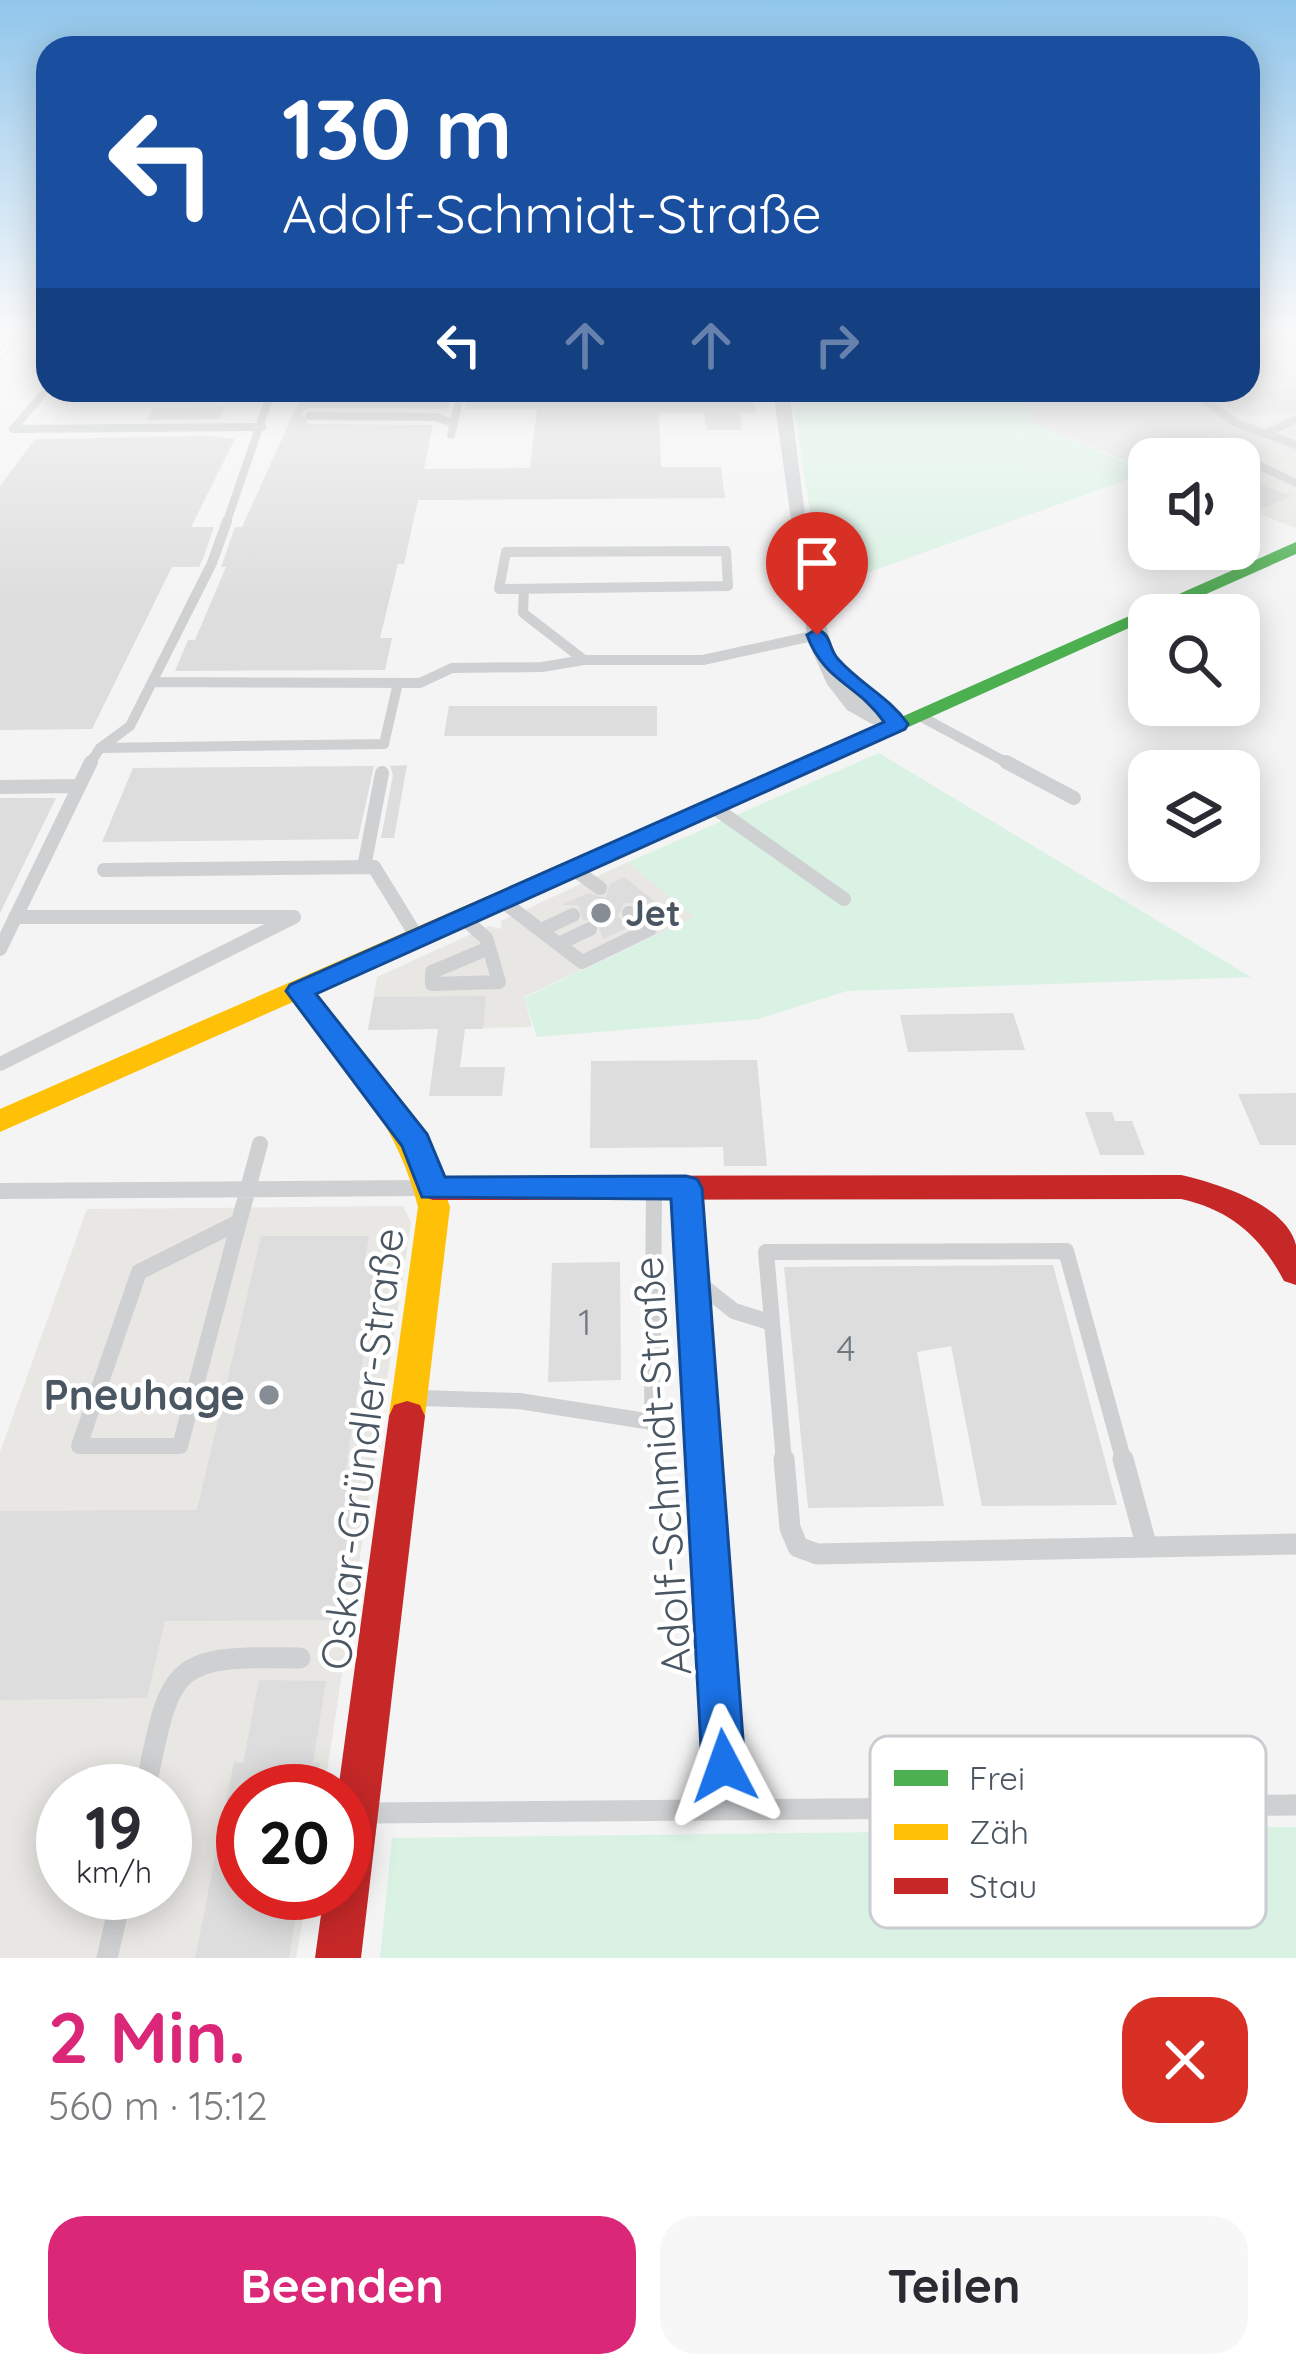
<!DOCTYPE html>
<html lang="de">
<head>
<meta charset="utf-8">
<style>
  body { margin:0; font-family:Quicksand,sans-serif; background:#f7f7f7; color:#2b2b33; height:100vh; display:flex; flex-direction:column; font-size:45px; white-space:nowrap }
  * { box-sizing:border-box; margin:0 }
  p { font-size:39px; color:#7c7c81 }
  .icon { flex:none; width:66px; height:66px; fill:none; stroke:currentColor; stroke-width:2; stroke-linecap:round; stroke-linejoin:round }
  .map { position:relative; height:1958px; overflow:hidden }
  .sheet { display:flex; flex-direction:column; background:#fff; flex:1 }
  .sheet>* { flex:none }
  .banner { position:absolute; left:36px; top:36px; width:1224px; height:366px; border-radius:36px; box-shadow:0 6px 30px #0003; background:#1a4fa0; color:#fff; overflow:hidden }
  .controls { position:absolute; left:1128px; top:438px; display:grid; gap:24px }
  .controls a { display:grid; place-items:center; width:132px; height:132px; border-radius:24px; background:#fff; box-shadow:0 6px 30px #0003; font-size:60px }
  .speed { position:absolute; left:36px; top:1764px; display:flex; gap:24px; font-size:60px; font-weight:700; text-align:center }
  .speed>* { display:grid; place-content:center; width:156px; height:156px; border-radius:50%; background:#fff; box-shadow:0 6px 30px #0003; line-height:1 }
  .speed small { font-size:30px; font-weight:400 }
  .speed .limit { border:18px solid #d22; background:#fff; color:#111 }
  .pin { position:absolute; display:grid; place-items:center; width:102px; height:102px; color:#fff; margin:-123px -51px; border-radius:50% 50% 50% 0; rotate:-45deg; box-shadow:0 0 12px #0007 }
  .pin .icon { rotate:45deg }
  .me { position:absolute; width:132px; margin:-66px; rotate:356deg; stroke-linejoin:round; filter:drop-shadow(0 0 9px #0008) }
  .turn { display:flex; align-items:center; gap:42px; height:252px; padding:0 48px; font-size:54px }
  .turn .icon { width:156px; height:156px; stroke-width:2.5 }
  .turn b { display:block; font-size:84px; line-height:102px }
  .lanes { display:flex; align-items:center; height:114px; padding:0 48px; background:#0003; justify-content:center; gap:60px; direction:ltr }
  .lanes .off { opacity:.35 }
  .round { display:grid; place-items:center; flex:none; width:126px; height:126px; border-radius:36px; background:#f7f7f7 }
  .summary { display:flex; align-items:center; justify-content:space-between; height:204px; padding:0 48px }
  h1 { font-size:72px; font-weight:700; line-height:90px; color:#db2777 }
  .button { display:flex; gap:24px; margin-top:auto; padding:24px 48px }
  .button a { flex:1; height:138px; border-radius:36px; background:#db2777; color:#fff; font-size:48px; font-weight:700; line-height:138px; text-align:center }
  .button a+a { background:#f7f7f7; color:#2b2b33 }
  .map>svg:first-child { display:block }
</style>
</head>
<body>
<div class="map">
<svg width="1296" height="1958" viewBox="0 0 1296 1958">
  <rect width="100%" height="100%" fill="#f4f4f4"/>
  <path fill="#e8e7e3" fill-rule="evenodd" d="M 1231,430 L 1296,454 L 1296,528 L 1239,506 L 1239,459 L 1150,459 Z
    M 628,862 L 695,917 L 524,997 L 532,1027 L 368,1030 L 377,977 L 489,926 L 502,929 L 501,921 Z
    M 403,1206 L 411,1223 L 324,1791 L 243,1791 L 243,1893 L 307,1893 L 296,1958 L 0,1958 L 0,1452 L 87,1209 ZM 63,1791 L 165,1791 L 165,1893 L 63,1893 Z"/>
  <path fill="#e6e5e6" d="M 1248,333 L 1296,333 L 1296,454 L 1231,430 L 1134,464 L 1035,424 L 1015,390 L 1248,390 Z"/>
  <path fill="#d9f2e3" d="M 791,390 L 1015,390 L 1035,424 L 1149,472 L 822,589 Z
    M 879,753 L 1251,977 L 847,991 L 758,1019 L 537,1037 L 524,998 L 694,917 L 628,862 Z
    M 1296,1827 L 1296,1958 L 380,1958 L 392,1838 Z"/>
  <path fill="#ddddde" d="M 1296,389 L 1296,411 L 1245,417 L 1206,390 L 1251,393 Z
    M 304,390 L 453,390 L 448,409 L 309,408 L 301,413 L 309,424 L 433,425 L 424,469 L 530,468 L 537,409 L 465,409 L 469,390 L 752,390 L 756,413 L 740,413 L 742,430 L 706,430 L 704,413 L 659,413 L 661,467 L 721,467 L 725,498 L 418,500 L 404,564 L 398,564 L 380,638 L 392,638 L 385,670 L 175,671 L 188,640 L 195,640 L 226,567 L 221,567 L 235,527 L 242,527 Z
    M 225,407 L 219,419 L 147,420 L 154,408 Z
    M 210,436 L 235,439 L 191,527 L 214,527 L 203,559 L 199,567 L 172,567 L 92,729 L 0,730 L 0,486 L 35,439 Z
    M 1239,476 L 1292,496 L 1264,508 L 1239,498 Z
    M 449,706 L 657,706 L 657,736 L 444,736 Z
    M 407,765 L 394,838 L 381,838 L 393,775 L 390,766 Z
    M 374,766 L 358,839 L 102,842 L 133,768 Z
    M 0,798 L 56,798 L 0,913 Z
    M 624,877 L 667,911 L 653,917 L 635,903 L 624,903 L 618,916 L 629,927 L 603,939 L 597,921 L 583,920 L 578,905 L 562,905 L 588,893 L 606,898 L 610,884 Z
    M 486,996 L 483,1029 L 465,1029 L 460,1067 L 505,1067 L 502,1096 L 429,1096 L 438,1029 L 368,1030 L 374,997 Z
    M 1013,1013 L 1025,1050 L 908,1052 L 900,1015 Z
    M 757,1060 L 767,1166 L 724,1166 L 723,1147 L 590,1148 L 591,1061 Z
    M 1296,1093 L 1296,1145 L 1260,1145 L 1238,1094 Z
    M 1085,1112 L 1112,1112 L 1115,1121 L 1132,1121 L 1145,1155 L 1100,1155 Z
    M 261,1236 L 369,1236 L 364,1267 L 377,1267 L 343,1487 L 356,1488 L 336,1620 L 165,1621 L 147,1698 L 0,1700 L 0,1511 L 197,1510 Z
    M 620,1262 L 621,1380 L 548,1382 L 552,1263 Z
    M 1053,1265 L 1117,1505 L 982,1506 L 951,1346 L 917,1352 L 944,1506 L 808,1508 L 784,1267 Z
    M 259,1680 L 326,1681 L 313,1763 L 320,1763 L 315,1791 L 243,1791 L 243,1893 L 299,1893 L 289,1958 L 195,1958 L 234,1762 L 243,1763 Z"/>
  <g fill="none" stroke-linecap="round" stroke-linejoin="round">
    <path stroke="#ced0d2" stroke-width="8" d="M 1267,333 L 1296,351
      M 48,388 L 13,429 L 262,427
      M 155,390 L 271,391
      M 1191,390 L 1234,422 L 1296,445
      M 309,416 L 435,417 L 454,423
      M 1265,434 L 1296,419
      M 451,435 L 461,392
      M 1258,465 L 1296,483
      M 226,524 L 272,390"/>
    <path stroke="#ced0d2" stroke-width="10" d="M 726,551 L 728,586 L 499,589 L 506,552 Z
      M 524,589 L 523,613 L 584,660
      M 153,682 L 420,683 L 452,668 L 542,667 L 584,660 L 703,660 L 817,635
      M 918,715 L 1011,765
      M 100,748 L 384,744 L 398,683
      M 89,765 L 100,748 L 130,726 L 212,563 L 227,521"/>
    <path stroke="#ced0d2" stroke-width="14" d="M 1006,762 L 1074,798
      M 0,787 L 76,786
      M 712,806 L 844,899
      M 364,867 L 382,773
      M 572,868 L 600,888
      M 104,870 L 374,867 L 417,937
      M 501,900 L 582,962 L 650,929 L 629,913
      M 462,917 L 486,938 L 489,948
      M 541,930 L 573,915
      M 558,944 L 590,929
      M 489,948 L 499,982 L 432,984 L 432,972 Z
      M 0,949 L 91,762
      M 0,1064 L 294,917 L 15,917"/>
    <path stroke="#ced0d2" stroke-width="16" d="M 686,1188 L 704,1462
      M 0,1191 L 421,1188
      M 239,1222 L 180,1446 L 79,1446 L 139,1272 Z
      M 239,1222 L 260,1144
      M 692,1278 L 734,1311 L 772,1323
      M 419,1398 L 519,1401 L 652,1422 L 654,1188
      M 784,1462 L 766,1252 L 1066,1251 L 1124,1462"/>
    <path stroke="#ced0d2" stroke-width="21" d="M 704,1459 L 727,1810
      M 784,1459 L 790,1528 L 798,1547 L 817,1554 L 1296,1544
      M 1123,1459 L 1146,1544
      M 145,1791 C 171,1665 168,1655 300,1658
      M 371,1813 L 1296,1805
      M 107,1958 L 122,1893"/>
    <path fill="#ced0d2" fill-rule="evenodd" d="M 773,390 L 789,390 C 800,462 813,633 851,687 C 864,706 883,714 905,719 L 905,729 L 872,724 L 847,710 L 827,684 L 808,642 Z"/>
    <path fill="#4caf50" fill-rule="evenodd" d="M 1296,542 L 1296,554 L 1159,615 L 1149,615 L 1149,619 L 873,743 L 857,743 L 854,738 Z"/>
    <path fill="#ffc107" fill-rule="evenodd" d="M 865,731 L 873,733 L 873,743 L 315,992 L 409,1110 L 429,1146 L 450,1207 L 425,1416 L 420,1427 L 407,1431 L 394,1427 L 389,1416 L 418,1207 C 398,1124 346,1066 293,1002 L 0,1132 L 0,1109 Z"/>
    <path fill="#c62828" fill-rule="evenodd" d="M 1181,1175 C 1216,1183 1286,1204 1296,1245 C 1296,1257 1296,1273 1296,1285 L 1284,1281 C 1261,1237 1231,1210 1181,1199 L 433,1200 L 422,1196 L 417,1188 L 422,1180 L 433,1176 Z
      M 407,1401 L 420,1405 L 425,1416 L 361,1958 L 315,1958 L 324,1893 L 345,1893 L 345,1791 L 338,1791 L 389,1416 L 394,1405 Z"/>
    <g stroke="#c9cacc" stroke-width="8">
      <path id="rail" d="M 0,355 L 20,333"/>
    </g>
    <use href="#rail" stroke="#fff" stroke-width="4.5" stroke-dasharray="14" stroke-linecap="butt"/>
  </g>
  <linearGradient id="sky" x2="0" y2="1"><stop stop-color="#91c6eb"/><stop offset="0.55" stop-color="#fafafa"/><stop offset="1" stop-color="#fafafa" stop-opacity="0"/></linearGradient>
  <rect width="1296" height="607" fill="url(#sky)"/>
  <path fill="#1a73e8" stroke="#114b97" stroke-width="3" d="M 817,629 C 832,635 828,648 838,659 C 860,684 888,696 908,724 L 905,729 L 316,994 L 427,1134 L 445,1177 L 686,1176 L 697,1179 L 702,1188 L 745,1766 L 739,1781 L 724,1787 L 708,1781 L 702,1766 L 671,1199 L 422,1197 L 402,1146 L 286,991 L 290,985 L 884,722 C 858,684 824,682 807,635 Z"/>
  <g fill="#868d94" stroke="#fff" stroke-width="4.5">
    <circle cx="601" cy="913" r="12"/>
    <circle cx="269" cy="1395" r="12"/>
  </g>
  <g text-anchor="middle" stroke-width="9" stroke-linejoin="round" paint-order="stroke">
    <g font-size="36" font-weight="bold" fill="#4a5661" stroke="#fff" text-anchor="start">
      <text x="625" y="926">Jet</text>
    </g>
    <g font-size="36" fill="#707881">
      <text x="585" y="1335">1</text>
      <text x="846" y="1361">4</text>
    </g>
    <g font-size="42" font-weight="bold" fill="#4a5661" stroke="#fff" text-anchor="end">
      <text x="245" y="1410">Pneuhage</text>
    </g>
    <g font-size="42" fill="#4a5661" stroke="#fff">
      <text transform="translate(362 1449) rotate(-83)" y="15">Oskar-Gründler-Straße</text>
      <text transform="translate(662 1466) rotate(-94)" y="15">Adolf-Schmidt-Straße</text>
    </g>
  </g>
  <rect x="870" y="1736" width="396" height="192" rx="18" fill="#fff" stroke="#c9ccd0" stroke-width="3"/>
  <rect x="894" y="1770" width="54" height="16" fill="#4caf50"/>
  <rect x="894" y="1824" width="54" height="16" fill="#ffc107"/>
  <rect x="894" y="1878" width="54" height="16" fill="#c62828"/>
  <g font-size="33" fill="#4a5661">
    <text x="969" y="1790">Frei</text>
    <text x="969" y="1844">Zäh</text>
    <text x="969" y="1898">Stau</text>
  </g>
</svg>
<div class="controls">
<a><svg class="icon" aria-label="sound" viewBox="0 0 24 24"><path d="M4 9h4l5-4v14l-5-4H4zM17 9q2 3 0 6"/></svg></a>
<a><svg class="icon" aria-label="search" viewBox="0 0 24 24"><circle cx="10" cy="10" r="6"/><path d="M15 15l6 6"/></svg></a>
<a><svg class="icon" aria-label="layers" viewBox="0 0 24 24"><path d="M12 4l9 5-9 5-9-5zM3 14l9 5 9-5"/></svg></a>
</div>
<div class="speed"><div>19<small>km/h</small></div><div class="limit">20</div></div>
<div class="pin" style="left:817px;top:635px;background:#d93025"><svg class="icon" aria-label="arrive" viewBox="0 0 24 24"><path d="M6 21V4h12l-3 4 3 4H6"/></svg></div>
<svg class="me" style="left:724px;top:1766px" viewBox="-20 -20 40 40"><path d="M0-17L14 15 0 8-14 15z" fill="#1a73e8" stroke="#fff" stroke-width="4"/></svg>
<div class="banner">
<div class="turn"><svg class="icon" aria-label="left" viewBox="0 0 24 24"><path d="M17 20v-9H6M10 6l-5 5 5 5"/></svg><div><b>130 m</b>Adolf-Schmidt-Straße</div></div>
<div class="lanes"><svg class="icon" aria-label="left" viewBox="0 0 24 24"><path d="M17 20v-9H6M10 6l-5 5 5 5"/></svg><svg class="icon off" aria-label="ahead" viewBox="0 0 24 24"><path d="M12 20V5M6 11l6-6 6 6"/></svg><svg class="icon off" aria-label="ahead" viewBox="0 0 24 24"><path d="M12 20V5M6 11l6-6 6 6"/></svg><svg class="icon off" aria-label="right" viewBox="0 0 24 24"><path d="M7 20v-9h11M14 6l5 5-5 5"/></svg></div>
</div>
</div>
<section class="sheet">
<div class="summary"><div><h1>2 Min.</h1><p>560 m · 15:12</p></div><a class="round" style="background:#d93025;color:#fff"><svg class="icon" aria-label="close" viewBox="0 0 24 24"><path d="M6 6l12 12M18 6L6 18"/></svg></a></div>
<div class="button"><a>Beenden</a><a>Teilen</a></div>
</section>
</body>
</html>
